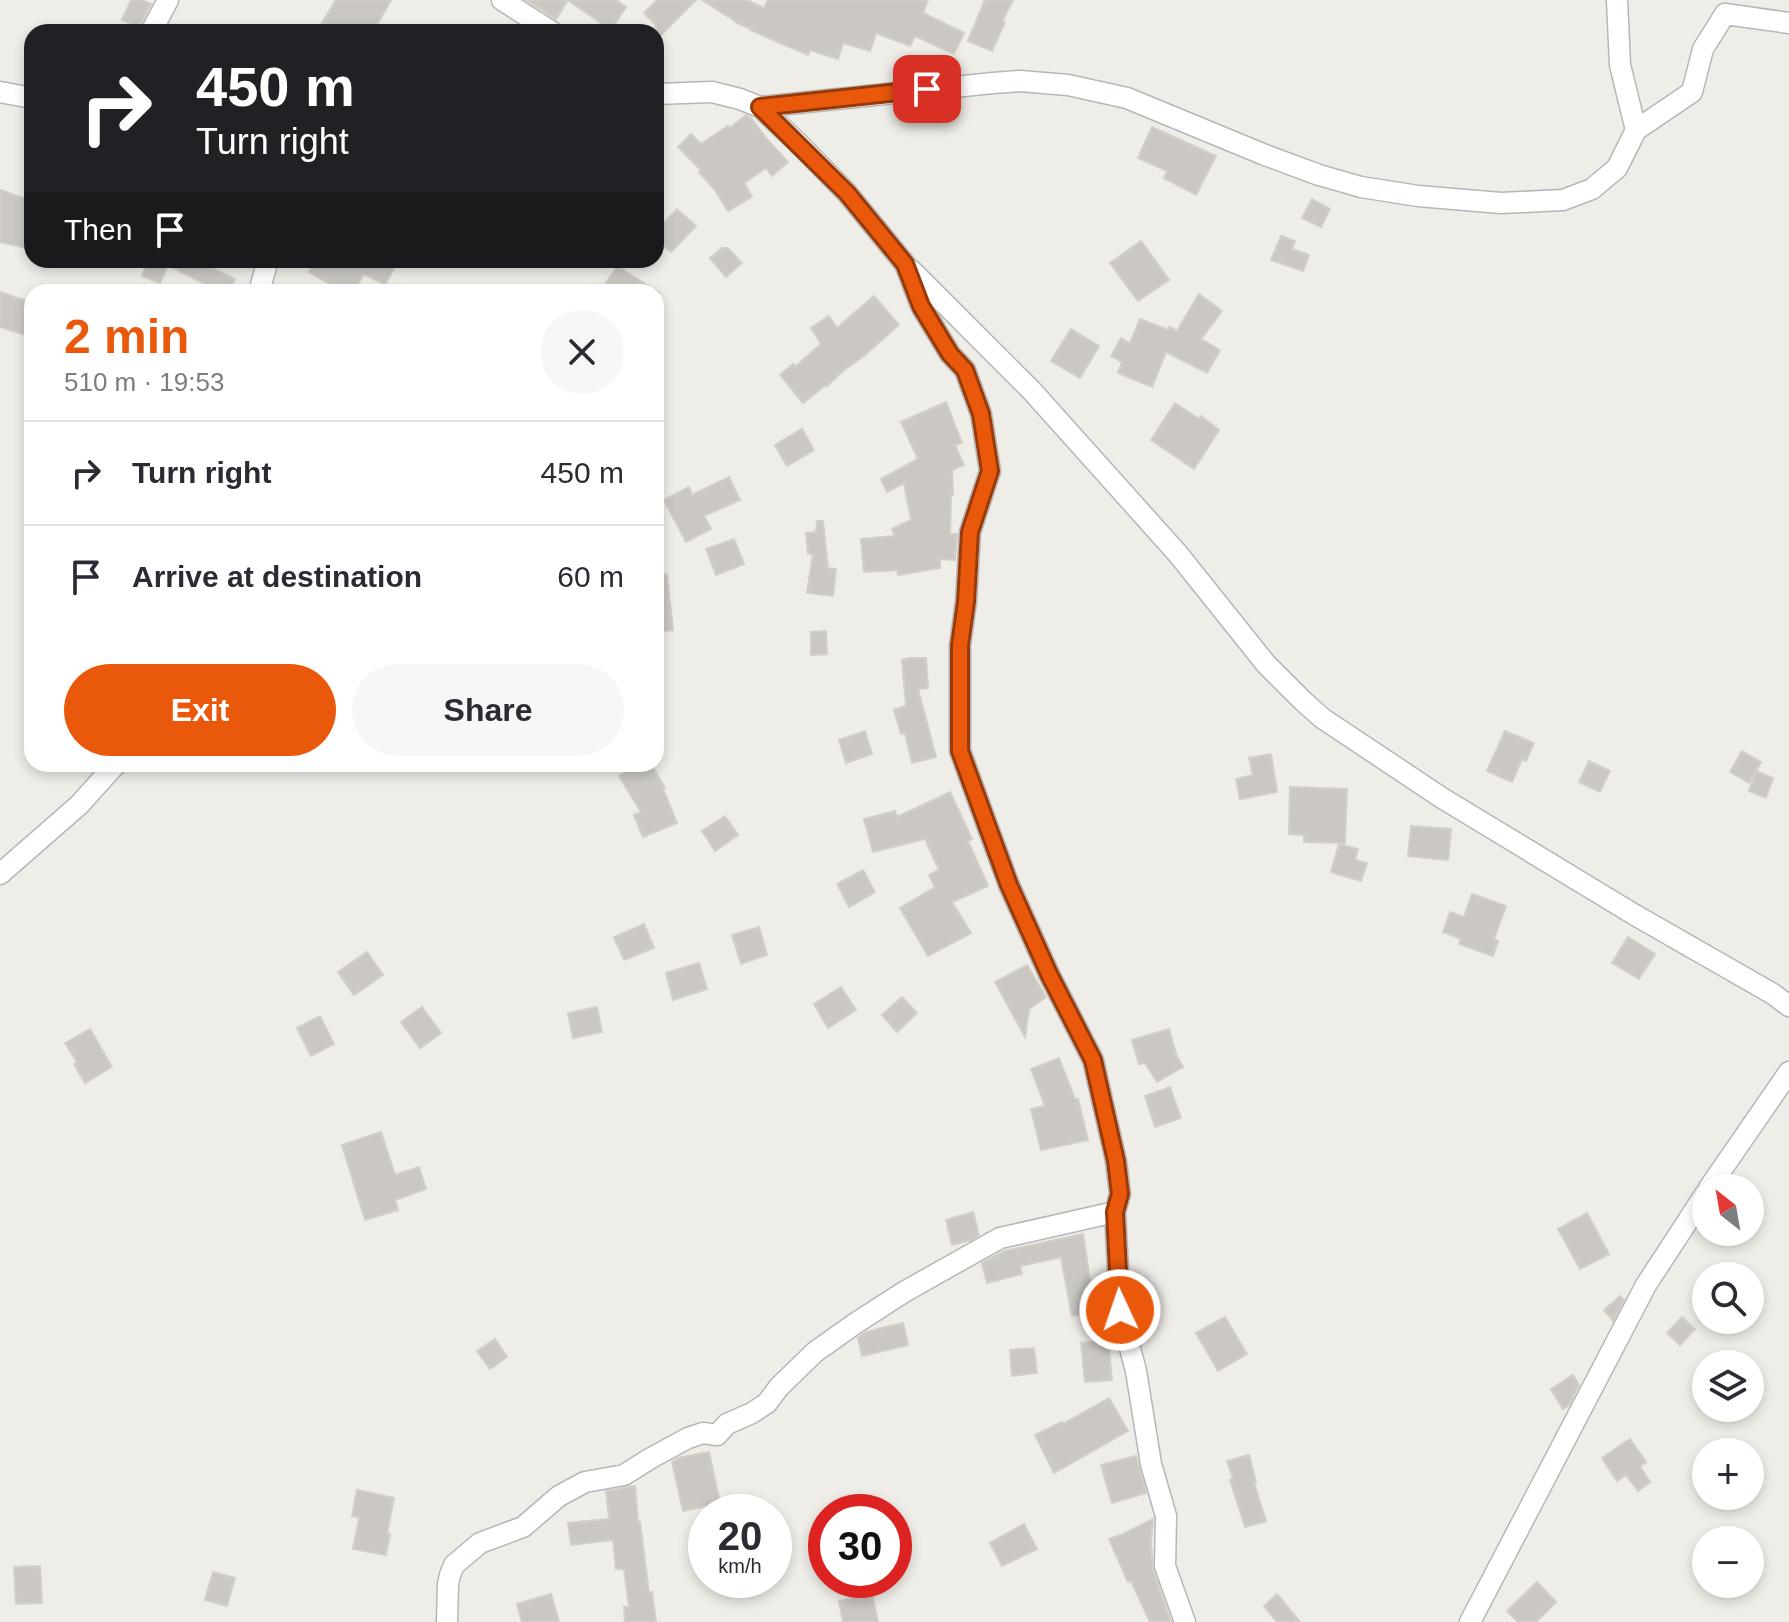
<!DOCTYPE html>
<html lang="en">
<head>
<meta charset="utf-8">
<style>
  body { margin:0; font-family:Helvetica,sans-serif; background:#f7f7f7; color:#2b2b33; height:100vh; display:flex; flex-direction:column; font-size:30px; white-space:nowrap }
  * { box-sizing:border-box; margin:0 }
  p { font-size:26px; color:#7c7c81 }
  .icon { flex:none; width:44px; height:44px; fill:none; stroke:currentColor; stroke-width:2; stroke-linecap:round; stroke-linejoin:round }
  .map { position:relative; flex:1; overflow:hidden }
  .drawer { position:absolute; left:24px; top:284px; width:640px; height:488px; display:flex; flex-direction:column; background:#fff; border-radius:24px; box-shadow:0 4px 12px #0003 }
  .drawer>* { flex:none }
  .banner { position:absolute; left:24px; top:24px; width:640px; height:244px; border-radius:24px; box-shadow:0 4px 12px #0003; background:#202124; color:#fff; overflow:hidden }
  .needle { width:52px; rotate:329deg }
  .buttons { position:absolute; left:1692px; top:1174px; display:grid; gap:16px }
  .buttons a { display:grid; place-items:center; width:72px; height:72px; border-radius:50%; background:#fff; box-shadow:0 4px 12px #0003; font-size:40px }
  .speed { position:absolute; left:688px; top:1494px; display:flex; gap:16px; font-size:40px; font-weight:700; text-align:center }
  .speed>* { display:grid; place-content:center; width:104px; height:104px; border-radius:50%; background:#fff; box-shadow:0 4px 12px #0003; line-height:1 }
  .speed small { font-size:20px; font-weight:400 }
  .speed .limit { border:12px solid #d22; background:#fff; color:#111 }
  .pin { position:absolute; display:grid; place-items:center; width:68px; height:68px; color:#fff; margin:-34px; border-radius:16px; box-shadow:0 4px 12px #0006 }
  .me { position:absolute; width:88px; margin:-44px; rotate:357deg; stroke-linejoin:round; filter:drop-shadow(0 0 6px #0008) }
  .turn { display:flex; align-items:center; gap:28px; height:168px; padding:0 40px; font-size:36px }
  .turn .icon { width:104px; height:104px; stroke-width:2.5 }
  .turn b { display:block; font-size:56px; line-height:68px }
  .then { display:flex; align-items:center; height:76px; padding:0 40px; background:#0003; gap:16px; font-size:30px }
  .round { display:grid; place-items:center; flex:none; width:84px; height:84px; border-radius:42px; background:#f7f7f7 }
  .head { display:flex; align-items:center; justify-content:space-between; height:136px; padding:0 40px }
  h1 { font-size:48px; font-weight:600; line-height:60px; color:#ea580c }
  .action { display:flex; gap:16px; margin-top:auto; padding:16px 40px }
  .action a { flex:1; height:92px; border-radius:48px; background:#ea580c; color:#fff; font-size:32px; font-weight:600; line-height:92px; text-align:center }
  .action a+a { background:#f7f7f7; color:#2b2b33 }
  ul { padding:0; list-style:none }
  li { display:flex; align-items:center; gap:24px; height:104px; padding:0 40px; border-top:2px solid #e1e1e2 }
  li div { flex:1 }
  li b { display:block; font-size:30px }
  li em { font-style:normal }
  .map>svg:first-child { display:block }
</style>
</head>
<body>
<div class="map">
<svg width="1789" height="1622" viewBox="0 0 1789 1622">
  <rect width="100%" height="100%" fill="#efede7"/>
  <path fill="#cbc8c4" stroke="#d4cfc6" stroke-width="2" d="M 131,0 L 142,0 L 151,4 L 139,27 L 122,20 Z
    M 336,0 L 391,0 L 373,32 L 330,32 L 320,26 Z
    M 526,0 L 616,0 L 626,7 L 611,30 L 568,0 L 556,19 Z
    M 657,0 L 696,0 L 656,40 L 656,25 L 644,13 Z
    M 702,0 L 747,0 L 764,8 L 768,0 L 928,0 L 923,13 L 964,33 L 954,54 L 915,36 L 910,46 L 876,33 L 870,51 L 843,43 L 838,59 L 810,50 L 808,55 L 750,30 L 751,29 L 735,22 L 735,21 Z
    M 985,0 L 1013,0 L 1002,21 L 1005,22 L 992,51 L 968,41 Z
    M 746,115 L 751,118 L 766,138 L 788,162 L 772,176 L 766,168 L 744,183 L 752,197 L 728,211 L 714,189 L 699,172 L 701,170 L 678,147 L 691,134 L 701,144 L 728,126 L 730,128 Z
    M 1152,127 L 1216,156 L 1196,195 L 1164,178 L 1167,171 L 1138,158 Z
    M 0,190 L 32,201 L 32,249 L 0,242 Z
    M 1312,199 L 1330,209 L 1321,227 L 1302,218 Z
    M 677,209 L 696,226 L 671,252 L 656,238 L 656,232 Z
    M 1281,236 L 1295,241 L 1292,249 L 1309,255 L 1303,271 L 1271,260 Z
    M 1141,241 L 1169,280 L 1138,301 L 1110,263 Z
    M 722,248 L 728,248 L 742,263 L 726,277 L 710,258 Z
    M 149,260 L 196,260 L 235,279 L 229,292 L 206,292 L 209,286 L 168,265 L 160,283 L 142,276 Z
    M 316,260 L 327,260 L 341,268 L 344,263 L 338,260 L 378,260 L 394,268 L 385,285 L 364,274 L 353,292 L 343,292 L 309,272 Z
    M 617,266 L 658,292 L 600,292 Z
    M 0,292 L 32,303 L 32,337 L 0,327 Z
    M 1199,294 L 1222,311 L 1201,339 L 1220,350 L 1207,373 L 1166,352 L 1152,387 L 1118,373 L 1122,362 L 1111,356 L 1121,338 L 1130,343 L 1140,319 L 1168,330 L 1169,327 L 1177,331 Z
    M 874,296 L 899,325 L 865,355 L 844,370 L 827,386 L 826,385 L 803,403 L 780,375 L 793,364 L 796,366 L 821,344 L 811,328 L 829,316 L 837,328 Z
    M 1071,329 L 1099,346 L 1080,378 L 1051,361 Z
    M 946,402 L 962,443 L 955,445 L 964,465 L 952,470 L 953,495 L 951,495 L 950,534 L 957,534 L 955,560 L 940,559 L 940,568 L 898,575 L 897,570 L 864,572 L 861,539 L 895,536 L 892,529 L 911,520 L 904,483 L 887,492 L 881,479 L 918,459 L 901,422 Z
    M 1175,403 L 1199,419 L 1201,416 L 1219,430 L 1194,469 L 1151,440 Z
    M 802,429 L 814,450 L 787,466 L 775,445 Z
    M 729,477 L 740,500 L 704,516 L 711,529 L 686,542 L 664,500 L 689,487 L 692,495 Z
    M 817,521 L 823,521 L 828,568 L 836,569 L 833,596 L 807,593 L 813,554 L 808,554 L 806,533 L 816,532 Z
    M 734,539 L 744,564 L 716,575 L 706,549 Z
    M 667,574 L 673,630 L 656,632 L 656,575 Z
    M 826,631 L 827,654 L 811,655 L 811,632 Z
    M 909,658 L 926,658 L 928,688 L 918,689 L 936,757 L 912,763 L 905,733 L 901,734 L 894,710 L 906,706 L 902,660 Z
    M 865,731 L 872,754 L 846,763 L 839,740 Z
    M 1505,731 L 1534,743 L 1526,761 L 1522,759 L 1512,782 L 1487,771 Z
    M 1742,751 L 1761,762 L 1749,783 L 1730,772 Z
    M 1271,754 L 1277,792 L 1240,799 L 1236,779 L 1253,775 L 1249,758 Z
    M 1589,761 L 1610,771 L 1600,792 L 1579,782 Z
    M 638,764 L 651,764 L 665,788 L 663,789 L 677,823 L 643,837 L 634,815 L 641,812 L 619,776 Z
    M 1756,771 L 1773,778 L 1766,798 L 1749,791 Z
    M 1290,787 L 1347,789 L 1345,843 L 1304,842 L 1304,835 L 1289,834 Z
    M 950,792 L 972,839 L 968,841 L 988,886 L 952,902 L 971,933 L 928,956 L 900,908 L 935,887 L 929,875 L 939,870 L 925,839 L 873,852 L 864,819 L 895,811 L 897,817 Z
    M 725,816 L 738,835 L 715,851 L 702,831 Z
    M 1411,826 L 1451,829 L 1448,860 L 1408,856 Z
    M 1339,844 L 1358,849 L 1355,860 L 1367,863 L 1361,881 L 1331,872 Z
    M 863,870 L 875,892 L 849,907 L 837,884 Z
    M 1472,894 L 1506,906 L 1494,939 L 1498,941 L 1493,956 L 1459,944 L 1461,939 L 1443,932 L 1450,912 L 1464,917 Z
    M 644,924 L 654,948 L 624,960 L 614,937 Z
    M 759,927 L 767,955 L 741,964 L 732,935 Z
    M 1628,937 L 1655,954 L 1639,979 L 1612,963 Z
    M 367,952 L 383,975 L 354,995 L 338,972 Z
    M 699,963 L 707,989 L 673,1000 L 666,973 Z
    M 1027,965 L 1046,997 L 1029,1009 L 1025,1037 L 995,982 Z
    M 841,987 L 856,1010 L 828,1028 L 814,1004 Z
    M 902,997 L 917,1013 L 897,1032 L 882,1015 Z
    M 422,1007 L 441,1033 L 420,1048 L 401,1022 Z
    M 597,1007 L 602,1032 L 573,1038 L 568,1013 Z
    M 320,1016 L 334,1044 L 311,1056 L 297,1028 Z
    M 90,1029 L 112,1067 L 85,1083 L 74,1064 L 77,1062 L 65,1043 Z
    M 1169,1029 L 1177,1057 L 1183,1067 L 1157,1082 L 1145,1063 L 1139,1064 L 1132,1040 Z
    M 1059,1058 L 1075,1099 L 1078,1099 L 1088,1140 L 1041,1150 L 1031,1109 L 1045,1106 L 1031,1069 Z
    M 1170,1087 L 1181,1118 L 1155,1127 L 1145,1096 Z
    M 381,1132 L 395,1175 L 419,1167 L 426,1189 L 395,1200 L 398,1210 L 365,1220 L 342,1145 Z
    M 973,1212 L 979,1235 L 971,1240 L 952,1245 L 946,1220 Z
    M 1587,1213 L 1609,1254 L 1580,1269 L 1558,1229 Z
    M 1083,1234 L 1095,1312 L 1072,1316 L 1061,1257 L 1020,1266 L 1022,1274 L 987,1283 L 982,1263 L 1004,1251 Z
    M 1620,1296 L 1624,1300 L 1613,1321 L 1604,1310 Z
    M 1225,1317 L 1247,1354 L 1218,1371 L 1196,1333 Z
    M 1682,1317 L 1695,1329 L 1680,1345 L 1667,1333 Z
    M 903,1323 L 908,1345 L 862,1356 L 858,1338 L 866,1332 Z
    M 495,1339 L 507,1357 L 490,1369 L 477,1351 Z
    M 1108,1340 L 1112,1380 L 1085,1382 L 1081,1343 Z
    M 1034,1348 L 1037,1373 L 1012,1376 L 1010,1350 Z
    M 1573,1375 L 1579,1385 L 1569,1405 L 1563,1409 L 1551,1389 Z
    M 1109,1398 L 1128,1431 L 1054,1473 L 1035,1435 L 1062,1422 L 1063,1424 Z
    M 1630,1439 L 1646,1462 L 1640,1466 L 1650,1482 L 1638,1491 L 1626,1475 L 1617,1481 L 1602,1458 Z
    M 709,1452 L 720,1503 L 683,1511 L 672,1462 L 678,1458 Z
    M 1249,1455 L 1256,1482 L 1254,1483 L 1266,1521 L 1245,1527 L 1230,1480 L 1233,1478 L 1227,1461 Z
    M 1136,1456 L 1146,1493 L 1112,1503 L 1101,1465 Z
    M 635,1486 L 638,1522 L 640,1522 L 649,1593 L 652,1592 L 656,1622 L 625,1622 L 624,1607 L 629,1607 L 624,1569 L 616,1569 L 613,1540 L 571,1545 L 568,1523 L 609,1519 L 606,1491 Z
    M 357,1490 L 394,1498 L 387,1533 L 390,1534 L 386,1555 L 353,1549 L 359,1518 L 352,1516 Z
    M 1153,1519 L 1151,1543 L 1153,1570 L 1171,1622 L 1150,1622 L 1131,1581 L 1128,1582 L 1109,1539 L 1123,1534 Z
    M 1024,1524 L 1037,1549 L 1002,1566 L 990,1543 Z
    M 40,1566 L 42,1603 L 16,1604 L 14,1567 Z
    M 213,1572 L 235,1578 L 227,1606 L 205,1600 Z
    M 1537,1582 L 1556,1602 L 1536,1622 L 1518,1622 L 1507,1611 Z
    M 551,1594 L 559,1622 L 522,1622 L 517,1604 Z
    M 872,1594 L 878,1622 L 843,1622 L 839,1601 Z
    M 1277,1594 L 1300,1622 L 1277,1622 L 1264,1606 Z"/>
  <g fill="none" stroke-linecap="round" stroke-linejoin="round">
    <g stroke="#b4b7ba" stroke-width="23">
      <path id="minor" d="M 502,0 L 552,32
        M 1617,0 L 1620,65 L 1636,130
        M 151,32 L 168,0
        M 0,92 L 32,98
        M 656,94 L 712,92 L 740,99 L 760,107 L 797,142 L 847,193 L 905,264 L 921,306 L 950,354 L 965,370 L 981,414 L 990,471 L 970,532 L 966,602 L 960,645 L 960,751 L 1009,885 L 1049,974 L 1093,1060 L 1116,1161 L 1120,1194 L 1115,1212 L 1120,1310 L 1136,1371 L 1151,1464 L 1166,1516 L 1165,1566 L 1185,1622
        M 760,107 L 993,83 L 1020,81 L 1068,85 L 1127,98 L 1265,155 L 1319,175 L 1361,187 L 1418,196 L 1501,203 L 1563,200 L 1592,189 L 1617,168 L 1636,130 L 1692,92 L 1703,49 L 1725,14 L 1789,23
        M 911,270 L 1032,391 L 1178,554 L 1266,664 L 1303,701 L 1322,718 L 1442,798 L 1635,915 L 1773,994 L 1789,1006
        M 259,292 L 268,260
        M 0,874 L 79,805 L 116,764
        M 1709,1188 L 1789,1072
        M 447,1622 L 448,1584 L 450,1575 L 454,1565 L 480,1543 L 523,1527 L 559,1496 L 585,1482 L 624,1475 L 651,1458 L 688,1438 L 703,1433 L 717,1435 L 727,1424 L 752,1413 L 767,1403 L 779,1387 L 815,1352 L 856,1323 L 904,1292 L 1000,1238 L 1115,1212
        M 1470,1622 L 1646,1285 L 1706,1193"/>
    </g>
    <use href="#minor" stroke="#fff" stroke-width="20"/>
  </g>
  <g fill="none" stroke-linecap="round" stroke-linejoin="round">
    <g stroke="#983908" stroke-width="20">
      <path id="route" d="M 927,89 L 760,107 L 847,193 L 905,264 L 921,306 L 950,354 L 965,370 L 981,414 L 990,471 L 970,532 L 966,602 L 960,645 L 960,751 L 1009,885 L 1049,974 L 1093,1060 L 1116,1161 L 1120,1194 L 1115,1212 L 1120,1310"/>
    </g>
    <use href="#route" stroke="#ea580c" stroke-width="14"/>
  </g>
</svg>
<div class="buttons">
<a><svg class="needle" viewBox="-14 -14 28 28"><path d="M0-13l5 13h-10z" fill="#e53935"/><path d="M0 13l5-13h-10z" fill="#7c7c81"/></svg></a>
<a><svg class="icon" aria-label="search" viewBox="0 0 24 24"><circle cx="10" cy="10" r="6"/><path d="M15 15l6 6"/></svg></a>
<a><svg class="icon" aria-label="layers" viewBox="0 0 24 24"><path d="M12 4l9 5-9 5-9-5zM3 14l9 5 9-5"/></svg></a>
<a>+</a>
<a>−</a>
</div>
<div class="speed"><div>20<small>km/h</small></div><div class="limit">30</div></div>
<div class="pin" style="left:927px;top:89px;background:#d93025"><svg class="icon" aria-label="arrive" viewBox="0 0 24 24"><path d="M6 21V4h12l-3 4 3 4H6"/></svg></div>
<svg class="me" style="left:1120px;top:1310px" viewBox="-20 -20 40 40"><circle r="17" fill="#ea580c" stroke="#fff" stroke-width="3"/><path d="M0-11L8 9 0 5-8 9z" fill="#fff"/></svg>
<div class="banner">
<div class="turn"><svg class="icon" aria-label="right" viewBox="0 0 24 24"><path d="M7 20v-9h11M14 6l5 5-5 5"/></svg><div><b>450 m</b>Turn right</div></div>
<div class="then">Then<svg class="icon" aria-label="arrive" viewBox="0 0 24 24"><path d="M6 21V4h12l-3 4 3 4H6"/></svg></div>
</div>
<section class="drawer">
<div class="head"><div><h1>2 min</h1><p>510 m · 19:53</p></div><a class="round"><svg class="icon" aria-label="close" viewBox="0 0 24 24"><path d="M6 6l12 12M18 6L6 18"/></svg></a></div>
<ul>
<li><svg class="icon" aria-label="right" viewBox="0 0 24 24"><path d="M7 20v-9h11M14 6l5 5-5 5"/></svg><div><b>Turn right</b></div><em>450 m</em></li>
<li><svg class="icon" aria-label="arrive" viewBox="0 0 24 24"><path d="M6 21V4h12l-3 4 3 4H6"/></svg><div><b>Arrive at destination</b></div><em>60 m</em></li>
</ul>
<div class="action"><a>Exit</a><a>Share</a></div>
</section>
</div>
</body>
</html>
